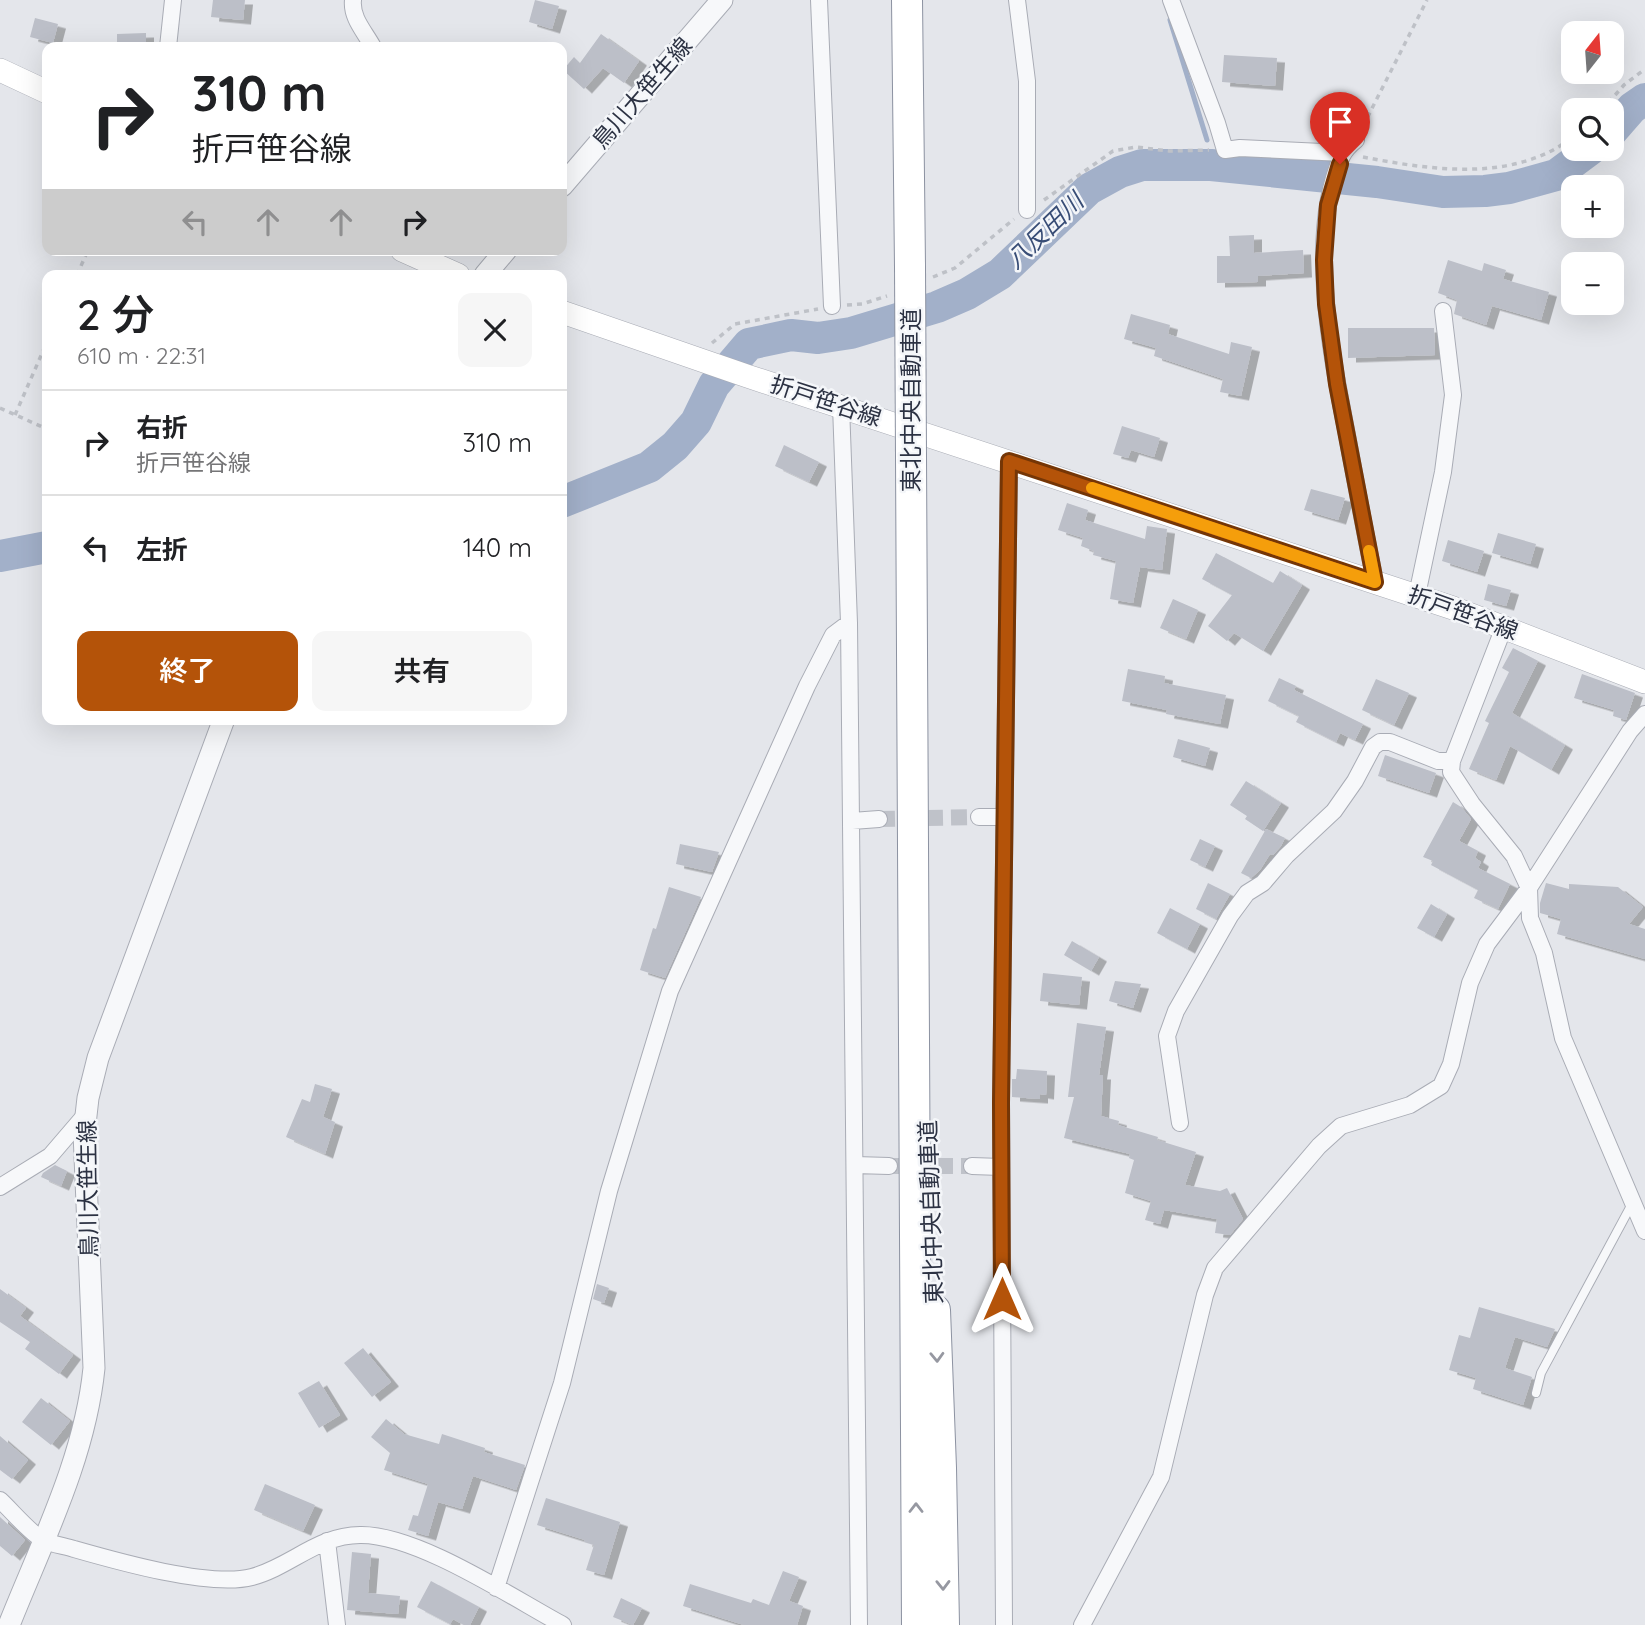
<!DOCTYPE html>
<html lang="ja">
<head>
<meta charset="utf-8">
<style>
  body { margin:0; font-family:Quicksand,"Noto Sans JP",sans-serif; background:#f6f6f6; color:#202124; height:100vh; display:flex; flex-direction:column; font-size:26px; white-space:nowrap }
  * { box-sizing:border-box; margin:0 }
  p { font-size:23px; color:#757577 }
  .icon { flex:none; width:38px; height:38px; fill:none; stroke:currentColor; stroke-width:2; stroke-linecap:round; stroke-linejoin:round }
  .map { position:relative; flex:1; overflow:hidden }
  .sheet { position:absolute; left:42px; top:270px; width:525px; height:455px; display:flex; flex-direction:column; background:#fff; border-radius:14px; box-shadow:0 7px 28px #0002 }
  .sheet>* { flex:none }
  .hud { position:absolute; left:42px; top:42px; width:525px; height:214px; border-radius:14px; box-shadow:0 7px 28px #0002; background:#fff; color:#202124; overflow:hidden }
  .needle { width:46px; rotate:17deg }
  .fabs { position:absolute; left:1561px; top:21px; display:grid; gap:14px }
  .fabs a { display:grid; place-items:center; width:63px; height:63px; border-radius:14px; background:#fff; box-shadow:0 7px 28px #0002; font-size:35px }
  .pin { position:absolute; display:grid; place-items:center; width:60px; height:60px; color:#fff; margin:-72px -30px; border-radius:50% 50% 50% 0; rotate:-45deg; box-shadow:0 0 7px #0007 }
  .pin .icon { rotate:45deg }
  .me { position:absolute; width:77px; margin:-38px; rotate:0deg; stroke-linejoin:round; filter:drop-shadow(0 0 5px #0008) }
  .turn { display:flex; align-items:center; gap:24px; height:147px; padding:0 35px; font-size:32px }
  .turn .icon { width:91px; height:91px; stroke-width:2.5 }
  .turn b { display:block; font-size:49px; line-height:60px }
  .lanes { display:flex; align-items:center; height:66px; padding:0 35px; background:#0003; justify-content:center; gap:35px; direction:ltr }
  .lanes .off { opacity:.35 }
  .round { display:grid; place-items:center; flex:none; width:74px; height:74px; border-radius:14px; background:#f6f6f6 }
  .headline { display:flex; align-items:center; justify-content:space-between; height:119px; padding:0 35px }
  h1 { font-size:42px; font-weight:600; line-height:52px }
  .cta { display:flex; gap:14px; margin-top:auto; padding:14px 35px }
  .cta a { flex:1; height:80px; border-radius:14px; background:#b45309; color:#fff; font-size:28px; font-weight:600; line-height:80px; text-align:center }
  .cta a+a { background:#f6f6f6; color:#202124 }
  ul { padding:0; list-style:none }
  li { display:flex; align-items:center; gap:21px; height:105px; padding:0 35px; border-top:2px solid #e0e0e0 }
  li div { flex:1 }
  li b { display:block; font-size:26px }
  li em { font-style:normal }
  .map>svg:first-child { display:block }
</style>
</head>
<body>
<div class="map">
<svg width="1645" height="1625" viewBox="0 0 1645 1625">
  <defs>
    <filter id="shadow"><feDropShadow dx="8" dy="4.5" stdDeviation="0" flood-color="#0004"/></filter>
  </defs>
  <rect width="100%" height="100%" fill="#e4e6eb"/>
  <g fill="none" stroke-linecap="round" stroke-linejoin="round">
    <path stroke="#a2b0c9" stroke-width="5" d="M 1170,20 L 1207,140"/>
    <path stroke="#a2b0c9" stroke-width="32" d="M 1612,131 L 1632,108 L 1645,99
      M 562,502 L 649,467 L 675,446 L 696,422 L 714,385 L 749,344 L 791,335 L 818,338 L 851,333 L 937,307 L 967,294 L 1000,274 L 1089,189 L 1120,172 L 1142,165 L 1211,165 L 1377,182 L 1443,192 L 1485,191 L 1509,188 L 1556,175 L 1591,149
      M 0,556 L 47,547"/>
  </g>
  <path fill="#bcbfc8" filter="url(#shadow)" d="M 213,0 L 245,0 L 243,20 L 211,17 Z
    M 535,0 L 559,6 L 552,29 L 529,22 Z
    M 35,18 L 58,24 L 53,43 L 30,37 Z
    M 146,33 L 146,47 L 117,47 L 117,34 Z
    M 601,34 L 639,61 L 624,83 L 603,68 L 584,89 L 563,70 L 574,57 L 580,63 Z
    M 1224,55 L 1277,58 L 1275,86 L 1222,82 Z
    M 1254,235 L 1254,253 L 1303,250 L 1304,273 L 1258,276 L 1258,282 L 1217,283 L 1217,256 L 1230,256 L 1229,236 Z
    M 1448,260 L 1482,271 L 1484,263 L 1506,270 L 1503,279 L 1549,292 L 1541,320 L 1492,306 L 1486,325 L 1454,314 L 1457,300 L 1438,293 Z
    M 1131,314 L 1170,325 L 1168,334 L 1229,354 L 1231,342 L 1252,347 L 1241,396 L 1220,392 L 1223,379 L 1154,356 L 1156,348 L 1124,339 Z
    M 1348,328 L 1434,328 L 1435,355 L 1348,358 Z
    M 1122,426 L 1160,438 L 1154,457 L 1131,450 L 1128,458 L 1113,454 Z
    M 784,445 L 819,462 L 809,482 L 775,466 Z
    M 1311,489 L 1345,498 L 1338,520 L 1304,510 Z
    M 1067,503 L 1088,510 L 1085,520 L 1145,539 L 1147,526 L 1167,529 L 1162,570 L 1140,567 L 1133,603 L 1110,599 L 1116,561 L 1093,555 L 1094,551 L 1081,546 L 1083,538 L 1058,530 Z
    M 1498,533 L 1536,544 L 1530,564 L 1492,553 Z
    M 1448,540 L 1484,551 L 1477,572 L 1442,561 Z
    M 1216,553 L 1273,583 L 1280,571 L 1302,585 L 1263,651 L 1234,633 L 1227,641 L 1208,626 L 1232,595 L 1202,579 Z
    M 1488,584 L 1511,590 L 1506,606 L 1484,600 Z
    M 1173,599 L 1198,610 L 1186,639 L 1160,628 Z
    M 1513,648 L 1538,661 L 1512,713 L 1565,745 L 1551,770 L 1510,746 L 1496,780 L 1469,769 L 1489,723 L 1485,721 L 1509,672 L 1502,668 Z
    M 1128,669 L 1165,676 L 1164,683 L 1226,695 L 1220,724 L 1166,714 L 1167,710 L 1122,701 Z
    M 1582,674 L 1635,693 L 1626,720 L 1613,716 L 1614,710 L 1574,698 Z
    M 1279,678 L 1296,686 L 1294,690 L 1363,724 L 1355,740 L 1340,733 L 1336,742 L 1296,722 L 1299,716 L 1268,701 Z
    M 1376,679 L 1409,693 L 1394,725 L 1362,710 Z
    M 1178,739 L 1210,748 L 1205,766 L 1173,757 Z
    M 1385,755 L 1436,773 L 1429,793 L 1378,776 Z
    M 1246,781 L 1281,803 L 1263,831 L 1245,819 L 1247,816 L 1230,805 Z
    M 1453,802 L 1461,807 L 1471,819 L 1459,841 L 1478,851 L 1475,858 L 1481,862 L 1478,868 L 1510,884 L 1498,909 L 1474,898 L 1478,890 L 1431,865 L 1433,861 L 1423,857 Z
    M 1266,829 L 1285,838 L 1281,846 L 1273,855 L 1270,854 L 1260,870 L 1251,878 L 1241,873 Z
    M 1200,839 L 1215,846 L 1205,867 L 1190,860 Z
    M 680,844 L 719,852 L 712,872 L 676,864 Z
    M 1208,883 L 1230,894 L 1216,919 L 1196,909 Z
    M 1546,883 L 1569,889 L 1569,884 L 1618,887 L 1643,907 L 1629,924 L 1645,929 L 1645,959 L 1557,934 L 1561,919 L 1540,913 L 1540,903 Z
    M 669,887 L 701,897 L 665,978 L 640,970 L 653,928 L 656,929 Z
    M 1431,904 L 1447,914 L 1434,937 L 1417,928 Z
    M 1170,908 L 1200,924 L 1187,949 L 1157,933 Z
    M 1072,941 L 1099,957 L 1091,971 L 1064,955 Z
    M 1043,973 L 1082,977 L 1079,1005 L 1040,1001 Z
    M 1115,981 L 1141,984 L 1133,1008 L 1109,1001 Z
    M 1077,1023 L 1106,1027 L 1099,1075 L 1103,1075 L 1101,1116 L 1119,1121 L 1118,1125 L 1158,1137 L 1157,1140 L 1196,1152 L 1185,1185 L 1220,1191 L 1227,1188 L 1243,1219 L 1230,1235 L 1215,1233 L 1217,1219 L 1164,1210 L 1160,1224 L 1145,1220 L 1151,1201 L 1125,1193 L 1134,1160 L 1129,1158 L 1130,1154 L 1064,1138 L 1074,1097 L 1068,1097 Z
    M 1017,1069 L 1047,1071 L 1046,1095 L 1040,1094 L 1040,1099 L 1012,1097 L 1012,1079 L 1016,1079 Z
    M 315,1084 L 332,1089 L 323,1117 L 335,1122 L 325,1154 L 286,1137 L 302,1099 L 310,1102 Z
    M 55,1165 L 67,1171 L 61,1186 L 41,1177 L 43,1173 Z
    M 597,1284 L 609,1288 L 604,1303 L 593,1299 Z
    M 0,1289 L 26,1308 L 20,1316 L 73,1355 L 59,1374 L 25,1349 L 30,1342 L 0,1322 Z
    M 1479,1307 L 1555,1329 L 1547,1347 L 1515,1337 L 1505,1368 L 1532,1377 L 1523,1405 L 1473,1389 L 1476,1378 L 1449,1370 L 1459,1335 L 1470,1338 Z
    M 363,1348 L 391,1382 L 372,1397 L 344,1363 Z
    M 319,1381 L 340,1415 L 319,1428 L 298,1393 Z
    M 41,1398 L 70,1421 L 51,1445 L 22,1422 Z
    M 386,1419 L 404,1434 L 439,1444 L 442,1434 L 485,1448 L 484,1452 L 525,1465 L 516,1490 L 473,1476 L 462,1509 L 438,1502 L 428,1536 L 408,1530 L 413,1515 L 418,1516 L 428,1484 L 384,1470 L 390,1453 L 371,1437 Z
    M 0,1436 L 28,1460 L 12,1479 L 0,1470 Z
    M 265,1484 L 315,1505 L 303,1531 L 254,1510 Z
    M 546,1498 L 620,1522 L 604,1575 L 586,1570 L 594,1545 L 584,1542 L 585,1540 L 537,1525 Z
    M 0,1517 L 25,1540 L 12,1556 L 0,1546 Z
    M 352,1552 L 371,1554 L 368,1593 L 400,1596 L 398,1614 L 347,1610 Z
    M 783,1571 L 799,1577 L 789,1601 L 803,1606 L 797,1625 L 744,1625 L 683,1606 L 690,1584 L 751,1603 L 753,1599 L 769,1605 Z
    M 431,1581 L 479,1607 L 470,1625 L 464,1625 L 453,1619 L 450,1624 L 417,1607 Z
    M 621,1598 L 642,1608 L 633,1625 L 613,1617 Z"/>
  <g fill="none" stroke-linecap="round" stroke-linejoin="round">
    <path stroke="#bfc2c9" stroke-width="16" stroke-dasharray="16 8" stroke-linecap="butt" d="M 879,819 L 979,817
      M 889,1166 L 972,1166"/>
    <g stroke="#a9acb5" stroke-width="10">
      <path id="service" d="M 1536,1393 L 1541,1373 L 1633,1202"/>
    </g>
    <g stroke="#a9acb5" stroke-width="18">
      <path id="minor" d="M 353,0 C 351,18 365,32 373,47
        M 819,0 L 832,306
        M 1017,0 L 1027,81 L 1027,210
        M 1171,0 L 1217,123 L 1225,150 L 1240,148 L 1343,153
        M 168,47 L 173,0
        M 1356,140 C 1351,144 1345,150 1342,156 C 1307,234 1331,353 1347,435 C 1356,484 1365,533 1375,581
        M 841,406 L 849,623 L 859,1625
        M 1417,595 L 1443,472 L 1453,395 L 1443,311
        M 1504,627 L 1452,761 L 1451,772 L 1472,804 L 1514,856 L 1529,888 L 1530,918 L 1544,953 L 1563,1038 L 1645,1231
        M 979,817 L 1004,817
        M 852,821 L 879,819
        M 1180,1123 L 1167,1036 L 1176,1011 L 1230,916 L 1247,893 L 1263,883 L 1286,856 L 1334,811 L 1355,781 L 1373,747 L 1380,742 L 1390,742 L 1438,761 L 1452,761
        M 855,1165 L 889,1166
        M 972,1166 L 1001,1167
        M 0,1187 L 50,1156 L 86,1114
        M 0,1500 C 12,1511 29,1532 43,1540 C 51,1544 64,1546 74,1549 C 116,1561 210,1588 252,1577 C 290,1567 318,1535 360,1535 C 417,1534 511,1597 563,1625
        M 327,1541 L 337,1625
        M 496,1588 L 562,1383 L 609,1191 L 670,991 L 807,686 L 833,635 L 849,623
        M 1004,1625 L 1001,1103 L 1009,461
        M 1082,1625 L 1161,1477 L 1205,1295 L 1215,1268 L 1319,1146 L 1341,1126 L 1410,1105 L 1441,1086 L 1451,1064 L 1470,983 L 1487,944 L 1529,888 L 1630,731 L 1645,714"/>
    </g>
    <g stroke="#a9acb5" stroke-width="23">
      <path id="tertiary" d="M 562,186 L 722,0
        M 485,275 L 506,250
        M 9,1625 C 42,1542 85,1458 94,1368 L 84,1133 L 88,1098 L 98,1058 L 224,719"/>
    </g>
    <g stroke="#a9acb5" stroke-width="24">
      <path id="secondary" d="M 0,70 L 47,92
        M 402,250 L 458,275
        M 562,312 L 747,376 L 1453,608 L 1645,682"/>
    </g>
    <g stroke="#8c92a1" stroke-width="32">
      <path id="motorway" d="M 907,0 L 910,267
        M 911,457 L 917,1625
        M 935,1310 L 941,1468 L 944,1625"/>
    </g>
    <path stroke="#bec1c7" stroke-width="3.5" stroke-dasharray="5 5" stroke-linecap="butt" d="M 1602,110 L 1624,85 L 1645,69
      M 1363,126 L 1427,0
      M 1363,157 C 1431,170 1514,183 1573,137
      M 1044,200 L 1113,151 L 1136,147 L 1169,151 L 1209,150
      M 77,275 L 88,250
      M 933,277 L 955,268 L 1014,219
      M 847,305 L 862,304 L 887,296
      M 712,343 L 735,324 L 818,309
      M 0,408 L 47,429
      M 15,415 L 47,342"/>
    <use href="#service" stroke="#f7f8fa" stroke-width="8"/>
    <use href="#minor" stroke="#f7f8fa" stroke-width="16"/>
    <use href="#tertiary" stroke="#f7f8fa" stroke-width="21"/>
    <use href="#secondary" stroke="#fff" stroke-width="23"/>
    <use href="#motorway" stroke="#fff" stroke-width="30"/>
    <g stroke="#8c92a1" stroke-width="32" stroke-linecap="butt">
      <path id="motorway-bridge" d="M 910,267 L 911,457"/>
    </g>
    <use href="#motorway-bridge" stroke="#fff" stroke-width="30"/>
  </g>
  <defs><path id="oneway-chevron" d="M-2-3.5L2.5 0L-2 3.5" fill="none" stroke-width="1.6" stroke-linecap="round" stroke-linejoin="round" transform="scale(1.75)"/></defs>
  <g stroke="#9698a1">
    <use href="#oneway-chevron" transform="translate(937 1357) rotate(88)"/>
    <use href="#oneway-chevron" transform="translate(916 1508) rotate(-90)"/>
    <use href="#oneway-chevron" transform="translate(943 1585) rotate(89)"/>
  </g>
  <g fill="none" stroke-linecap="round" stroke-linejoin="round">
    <g stroke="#753606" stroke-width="18">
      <path id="route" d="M 1002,1299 L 1001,1103 L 1009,461 L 1375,582 L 1337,384 L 1326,304 L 1324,260 L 1328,205 L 1340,164"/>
    </g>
    <use href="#route" stroke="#b45309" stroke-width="12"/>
    <path stroke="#f59e0b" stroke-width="12" d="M 1092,488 L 1375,582 L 1369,551"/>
  </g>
  <g text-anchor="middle" stroke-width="5" stroke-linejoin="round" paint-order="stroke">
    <g font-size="23" fill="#2c3243" stroke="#f4f6f9">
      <text transform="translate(642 93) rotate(-49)" y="8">鳥川大笹生線</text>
      <text transform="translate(911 400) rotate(-90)" y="8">東北中央自動車道</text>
      <text transform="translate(826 401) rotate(18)" y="8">折戸笹谷線</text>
      <text transform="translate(1463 613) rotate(20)" y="8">折戸笹谷線</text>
      <text transform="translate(88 1189) rotate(-91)" y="8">鳥川大笹生線</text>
      <text transform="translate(931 1212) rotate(-92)" y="8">東北中央自動車道</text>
    </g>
    <g font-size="24" font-style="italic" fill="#384d76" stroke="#f4f6f9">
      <text transform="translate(1045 231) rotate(-44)" y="8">八反田川</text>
    </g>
  </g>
</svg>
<div class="fabs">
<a><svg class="needle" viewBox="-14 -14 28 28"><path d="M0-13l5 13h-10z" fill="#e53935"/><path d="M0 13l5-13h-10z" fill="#757577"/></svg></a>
<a><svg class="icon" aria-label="search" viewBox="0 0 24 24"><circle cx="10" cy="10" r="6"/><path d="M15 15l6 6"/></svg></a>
<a>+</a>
<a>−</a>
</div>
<div class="pin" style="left:1340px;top:164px;background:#d93025"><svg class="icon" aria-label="arrive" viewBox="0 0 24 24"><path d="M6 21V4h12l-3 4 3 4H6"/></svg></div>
<svg class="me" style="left:1002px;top:1299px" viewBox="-20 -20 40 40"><path d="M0-17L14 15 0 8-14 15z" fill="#b45309" stroke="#fff" stroke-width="4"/></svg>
<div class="hud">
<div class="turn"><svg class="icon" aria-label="right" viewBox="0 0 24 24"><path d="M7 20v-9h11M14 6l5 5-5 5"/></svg><div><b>310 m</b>折戸笹谷線</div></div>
<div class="lanes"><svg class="icon off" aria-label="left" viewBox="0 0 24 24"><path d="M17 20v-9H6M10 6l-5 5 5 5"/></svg><svg class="icon off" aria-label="ahead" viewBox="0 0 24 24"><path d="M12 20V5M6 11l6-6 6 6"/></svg><svg class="icon off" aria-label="ahead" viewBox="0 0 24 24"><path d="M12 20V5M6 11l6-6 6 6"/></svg><svg class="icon" aria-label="right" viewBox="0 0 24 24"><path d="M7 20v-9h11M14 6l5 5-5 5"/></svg></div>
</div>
<section class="sheet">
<div class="headline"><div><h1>2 分</h1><p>610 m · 22:31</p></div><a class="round"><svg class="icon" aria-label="close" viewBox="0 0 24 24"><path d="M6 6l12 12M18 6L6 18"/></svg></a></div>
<ul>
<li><svg class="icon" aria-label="right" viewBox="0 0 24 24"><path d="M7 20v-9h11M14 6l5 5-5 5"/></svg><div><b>右折</b><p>折戸笹谷線</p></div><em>310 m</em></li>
<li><svg class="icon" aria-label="left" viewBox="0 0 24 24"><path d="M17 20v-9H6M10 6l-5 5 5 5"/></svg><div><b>左折</b></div><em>140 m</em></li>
</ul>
<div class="cta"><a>終了</a><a>共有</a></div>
</section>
</div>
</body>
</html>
